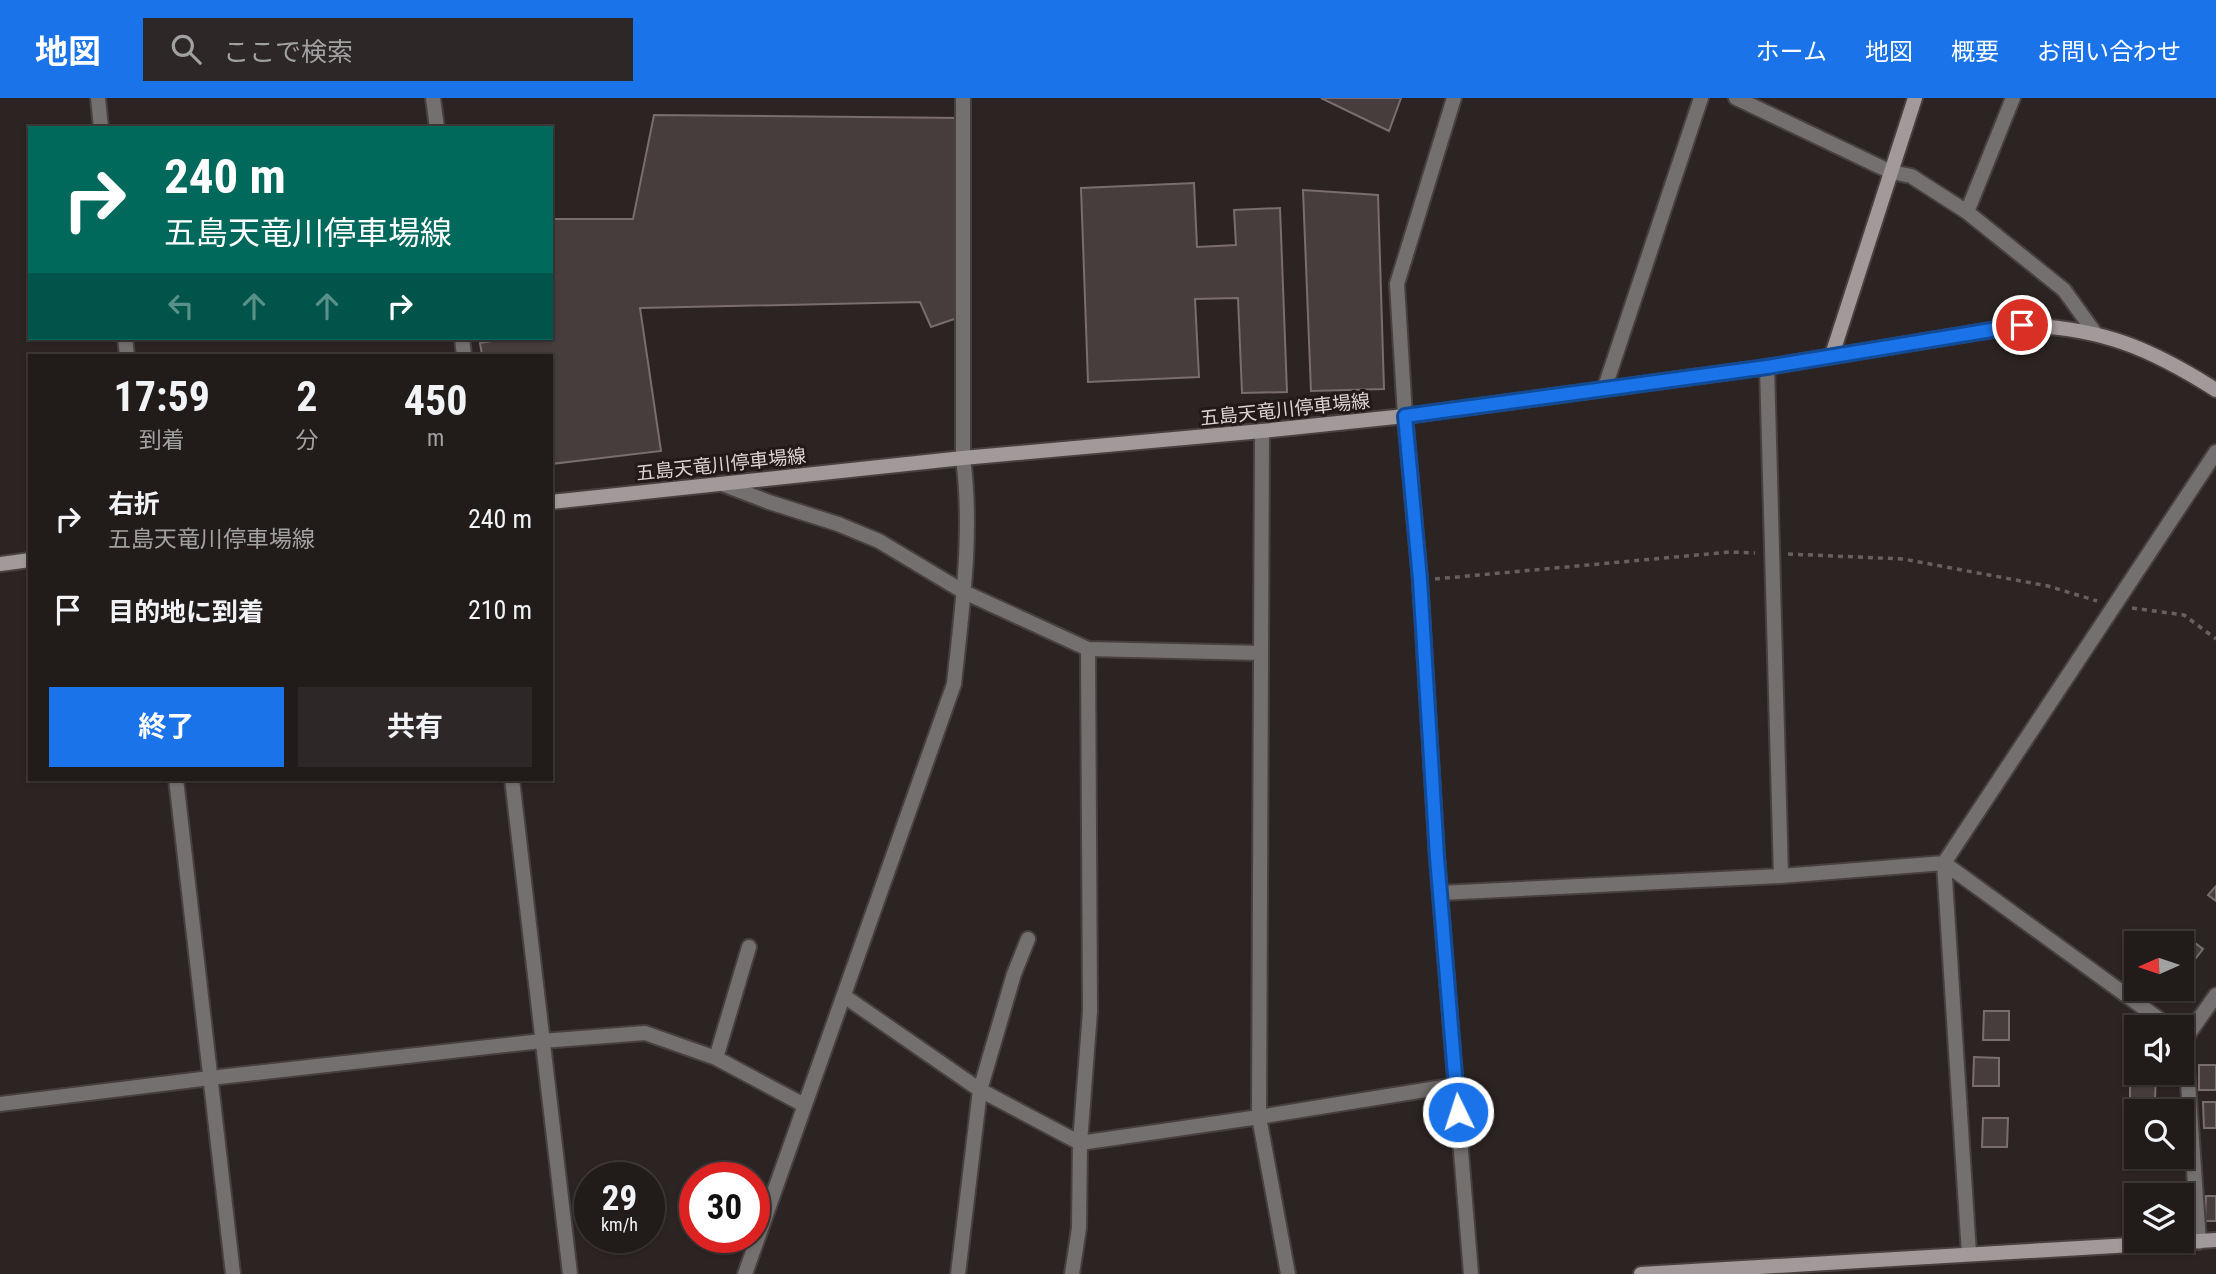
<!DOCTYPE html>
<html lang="ja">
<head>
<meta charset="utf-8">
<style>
  body { margin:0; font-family:"Roboto Condensed","Noto Sans JP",sans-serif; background:#2d2827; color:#f1f3f6; height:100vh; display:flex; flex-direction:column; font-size:26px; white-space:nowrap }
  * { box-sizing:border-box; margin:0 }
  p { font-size:23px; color:#a2a1a2 }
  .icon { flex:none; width:38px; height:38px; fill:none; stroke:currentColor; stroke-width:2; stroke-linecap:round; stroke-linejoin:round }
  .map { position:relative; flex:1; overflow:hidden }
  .sheet { position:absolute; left:28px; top:256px; width:525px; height:427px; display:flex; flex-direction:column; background:#211b1a; border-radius:0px; box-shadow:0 2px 5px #0004,0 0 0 2px #3e3939 }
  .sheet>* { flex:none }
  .top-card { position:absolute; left:28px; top:28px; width:525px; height:214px; border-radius:0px; box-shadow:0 2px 5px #0004,0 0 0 2px #3e3939; background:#00695c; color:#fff; overflow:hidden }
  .needle { width:46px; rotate:267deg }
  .fabs { position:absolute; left:2124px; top:833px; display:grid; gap:14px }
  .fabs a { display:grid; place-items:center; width:70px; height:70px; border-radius:0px; background:#211b1a; box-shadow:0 2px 5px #0004,0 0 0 2px #3e3939; font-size:35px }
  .speed { position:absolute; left:574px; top:1064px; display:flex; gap:14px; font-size:35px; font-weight:700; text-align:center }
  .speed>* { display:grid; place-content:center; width:91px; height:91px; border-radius:50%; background:#211b1a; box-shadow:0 2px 5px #0004,0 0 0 2px #3e3939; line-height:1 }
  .speed small { font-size:18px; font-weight:400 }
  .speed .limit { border:10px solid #d22; background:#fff; color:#111 }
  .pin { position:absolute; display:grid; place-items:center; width:60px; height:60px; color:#fff; margin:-30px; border:4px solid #fff; border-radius:50%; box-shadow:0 2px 7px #0007 }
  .me { position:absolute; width:77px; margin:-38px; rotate:356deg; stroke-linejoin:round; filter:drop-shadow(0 0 5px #0008) }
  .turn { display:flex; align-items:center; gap:24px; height:147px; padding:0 21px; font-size:32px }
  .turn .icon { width:91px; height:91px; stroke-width:2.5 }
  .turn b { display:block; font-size:49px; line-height:60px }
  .lanes { display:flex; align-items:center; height:66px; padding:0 21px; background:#0003; justify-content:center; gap:35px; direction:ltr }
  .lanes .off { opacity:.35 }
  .eta { display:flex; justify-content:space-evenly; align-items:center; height:119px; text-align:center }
  .eta b { font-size:42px; font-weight:700; line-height:49px }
  .cta { display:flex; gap:14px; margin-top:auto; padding:14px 21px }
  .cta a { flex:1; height:80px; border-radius:0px; background:#1a73e8; color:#fff; font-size:28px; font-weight:700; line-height:80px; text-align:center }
  .cta a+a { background:#2d2827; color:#f1f3f6 }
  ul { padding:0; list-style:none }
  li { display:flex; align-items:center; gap:21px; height:91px; padding:0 21px }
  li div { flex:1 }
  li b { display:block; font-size:26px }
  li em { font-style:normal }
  header { display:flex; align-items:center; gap:42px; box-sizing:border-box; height:98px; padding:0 35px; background:#1a73e8; color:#fff }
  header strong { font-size:33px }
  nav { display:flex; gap:38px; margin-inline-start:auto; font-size:24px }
  .search { width:490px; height:63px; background:#2d2827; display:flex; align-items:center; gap:18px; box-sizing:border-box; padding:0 24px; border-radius:0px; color:#a2a1a2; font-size:26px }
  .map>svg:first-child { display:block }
</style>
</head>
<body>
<header>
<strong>地図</strong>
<div class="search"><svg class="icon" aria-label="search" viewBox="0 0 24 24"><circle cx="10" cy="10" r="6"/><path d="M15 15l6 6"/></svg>ここで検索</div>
<nav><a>ホーム</a><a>地図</a><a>概要</a><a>お問い合わせ</a></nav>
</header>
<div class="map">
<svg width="2216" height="1176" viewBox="0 0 2216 1176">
  <rect width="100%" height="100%" fill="#2c2423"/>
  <path fill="#473d3c" stroke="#796e6d" stroke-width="2" d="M 1321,0 L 1401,0 L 1389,33 Z
    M 654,17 L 963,20 L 963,218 L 931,229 L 920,204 L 640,210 L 661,353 L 551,366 L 551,257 L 482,257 L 480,245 L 498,242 L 498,240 L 551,240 L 551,121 L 633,121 Z
    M 1194,85 L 1197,149 L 1236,147 L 1234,112 L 1280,110 L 1287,294 L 1242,295 L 1238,200 L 1195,201 L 1199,279 L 1088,284 L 1081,90 Z
    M 1303,92 L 1378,97 L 1384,291 L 1311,293 Z
    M 2216,788 L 2216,803 L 2208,797 Z
    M 2183,836 L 2203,851 L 2185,874 L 2182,872 L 2182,845 L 2175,845 Z
    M 1984,913 L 2009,913 L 2009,942 L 1983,942 Z
    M 1974,959 L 1999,960 L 1999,988 L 1973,988 Z
    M 2199,967 L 2216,967 L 2216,992 L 2199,992 Z
    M 2130,973 L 2156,975 L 2155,1002 L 2130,1002 Z
    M 2203,1004 L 2216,1004 L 2216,1030 L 2204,1030 Z
    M 2133,1009 L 2158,1009 L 2158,1013 L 2137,1013 L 2137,1051 L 2133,1051 Z
    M 1983,1020 L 2008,1020 L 2007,1049 L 1982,1049 Z
    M 2206,1098 L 2216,1098 L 2216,1123 L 2205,1123 Z"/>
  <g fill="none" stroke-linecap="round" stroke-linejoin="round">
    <g stroke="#48403f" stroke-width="18">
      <path id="street" d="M 98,0 L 101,30
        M 433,0 L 437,30
        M 1454,0 L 1397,186 L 1405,318 L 1420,482 L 1437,759 L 1471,1176
        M 1736,0 L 1891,74 L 1911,78 L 1967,114 L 2064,192 L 2095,235
        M 1967,114 L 2013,0
        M 125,240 L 127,257
        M 462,240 L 464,257
        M 1767,269 L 1781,778
        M 1605,289 L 1701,0
        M 1262,333 L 1259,1019 L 1288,1176
        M 722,386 L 769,404 L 838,426 L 879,443 L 964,494 L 1088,551 L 1261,555
        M 176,681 L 233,1176
        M 512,681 L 570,1176
        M 1440,795 L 1781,778 L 1944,765 L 2170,929
        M 844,898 L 980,992 L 1080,1045 L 1259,1019 L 1456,987
        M 716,960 L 749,849
        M 0,1006 L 210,980 L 542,943 L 645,935 L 716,960 L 804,1007
        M 2199,1144 L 2185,941 L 2216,897
        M 1969,1156 L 1944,765 L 2216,354
        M 745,1176 L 954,586 C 962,511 973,435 963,360 L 963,0
        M 958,1176 L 980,992 L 1014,876 L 1028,841
        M 1072,1176 L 1079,1130 L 1080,1045 L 1090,913 L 1088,551"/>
    </g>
    <g stroke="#48403f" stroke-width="18">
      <path id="secondary" d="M 1832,257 L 1915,0
        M 551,404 L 963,360 L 1262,333 L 1405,318 L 1767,269 L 2022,227 C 2102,230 2150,250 2216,292
        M 0,466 L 30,462
        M 1641,1176 L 2216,1142"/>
    </g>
    <path stroke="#67605f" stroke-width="3.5" stroke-dasharray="5 5" stroke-linecap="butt" d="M 1788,456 L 1903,461 L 2048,488 L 2097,503
      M 1435,481 L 1730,454 L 1755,455
      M 2132,510 L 2184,517 L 2216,541"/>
    <use href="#street" stroke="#757070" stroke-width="14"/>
    <use href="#secondary" stroke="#a29a9a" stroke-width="14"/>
  </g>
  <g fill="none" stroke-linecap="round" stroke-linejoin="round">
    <g stroke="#114b97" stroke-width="18">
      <path id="route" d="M 1458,1014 L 1437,759 L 1420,482 L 1405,318 L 1767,269 L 2022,227"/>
    </g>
    <use href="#route" stroke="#1a73e8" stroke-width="12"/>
  </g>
  <g text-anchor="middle" stroke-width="6" stroke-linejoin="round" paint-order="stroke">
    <g font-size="19" fill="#dbd5d4" stroke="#221a19">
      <text transform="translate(1285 311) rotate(-6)" y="7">五島天竜川停車場線</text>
      <text transform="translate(721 366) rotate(-6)" y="7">五島天竜川停車場線</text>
    </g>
  </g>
</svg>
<div class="fabs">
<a><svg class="needle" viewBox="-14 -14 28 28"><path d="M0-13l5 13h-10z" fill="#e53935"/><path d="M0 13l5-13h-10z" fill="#a2a1a2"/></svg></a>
<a><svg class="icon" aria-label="sound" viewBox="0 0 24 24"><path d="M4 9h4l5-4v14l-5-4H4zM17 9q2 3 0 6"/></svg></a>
<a><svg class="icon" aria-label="search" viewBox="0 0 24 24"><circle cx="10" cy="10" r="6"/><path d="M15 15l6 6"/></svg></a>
<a><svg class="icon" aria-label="layers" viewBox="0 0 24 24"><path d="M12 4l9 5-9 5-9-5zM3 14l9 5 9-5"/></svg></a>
</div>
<div class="speed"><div>29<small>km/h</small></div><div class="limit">30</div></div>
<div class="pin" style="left:2022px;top:227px;background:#d93025"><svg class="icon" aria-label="arrive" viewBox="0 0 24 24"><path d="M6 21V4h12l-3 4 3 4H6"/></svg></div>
<svg class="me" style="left:1458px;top:1014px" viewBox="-20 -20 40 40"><circle r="17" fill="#1a73e8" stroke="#fff" stroke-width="3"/><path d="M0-11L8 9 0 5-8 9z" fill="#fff"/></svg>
<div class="top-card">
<div class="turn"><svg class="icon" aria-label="right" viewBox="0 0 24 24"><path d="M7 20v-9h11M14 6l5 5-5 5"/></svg><div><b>240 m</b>五島天竜川停車場線</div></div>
<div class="lanes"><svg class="icon off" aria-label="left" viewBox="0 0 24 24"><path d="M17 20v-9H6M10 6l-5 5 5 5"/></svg><svg class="icon off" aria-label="ahead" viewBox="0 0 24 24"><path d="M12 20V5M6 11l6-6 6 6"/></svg><svg class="icon off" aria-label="ahead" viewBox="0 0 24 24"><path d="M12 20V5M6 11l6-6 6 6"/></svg><svg class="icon" aria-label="right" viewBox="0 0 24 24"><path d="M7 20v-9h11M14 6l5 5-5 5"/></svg></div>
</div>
<section class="sheet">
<div class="eta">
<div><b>17:59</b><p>到着</p></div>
<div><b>2</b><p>分</p></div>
<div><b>450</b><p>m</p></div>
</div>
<ul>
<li><svg class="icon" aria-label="right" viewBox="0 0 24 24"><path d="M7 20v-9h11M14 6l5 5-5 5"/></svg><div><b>右折</b><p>五島天竜川停車場線</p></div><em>240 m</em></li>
<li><svg class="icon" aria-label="arrive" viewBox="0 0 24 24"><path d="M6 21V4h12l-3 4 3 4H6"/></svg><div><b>目的地に到着</b></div><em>210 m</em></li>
</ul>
<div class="cta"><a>終了</a><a>共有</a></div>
</section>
</div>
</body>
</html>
